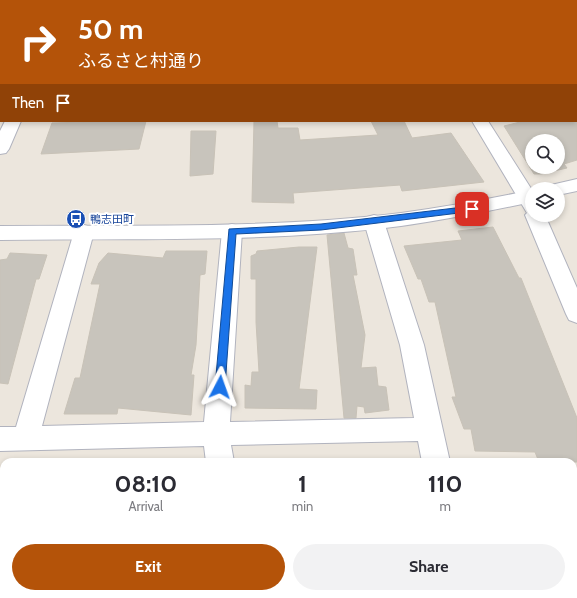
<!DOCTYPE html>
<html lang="en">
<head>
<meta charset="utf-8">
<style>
  body { margin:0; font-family:Cabin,"Noto Sans JP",sans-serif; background:#f2f2f3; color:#2b2b33; height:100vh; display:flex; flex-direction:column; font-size:15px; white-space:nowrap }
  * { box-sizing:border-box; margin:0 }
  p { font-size:13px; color:#7c7c81 }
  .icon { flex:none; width:22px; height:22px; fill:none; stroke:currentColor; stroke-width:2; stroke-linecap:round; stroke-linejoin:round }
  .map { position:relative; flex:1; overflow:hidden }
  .side { position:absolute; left:0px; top:458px; width:577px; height:140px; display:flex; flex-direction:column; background:#fff; border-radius:12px 12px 0 0; box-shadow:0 2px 6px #0003 }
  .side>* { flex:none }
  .hud { position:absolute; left:0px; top:0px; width:577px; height:122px; box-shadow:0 2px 6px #0003; background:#b45309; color:#fff; overflow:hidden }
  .tools { position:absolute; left:525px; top:134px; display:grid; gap:8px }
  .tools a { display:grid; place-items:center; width:40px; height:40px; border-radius:50%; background:#fff; box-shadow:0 2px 6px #0003; font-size:20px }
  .pin { position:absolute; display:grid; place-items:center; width:34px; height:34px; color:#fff; margin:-17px; border-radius:8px; box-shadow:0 2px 6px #0006 }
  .me { position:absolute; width:44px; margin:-22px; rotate:4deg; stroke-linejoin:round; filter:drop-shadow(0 0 3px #0008) }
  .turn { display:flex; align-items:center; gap:14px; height:84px; padding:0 12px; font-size:18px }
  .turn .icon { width:52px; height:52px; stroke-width:2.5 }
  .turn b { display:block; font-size:28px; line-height:34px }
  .then { display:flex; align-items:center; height:38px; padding:0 12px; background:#0003; gap:8px; font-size:15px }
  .eta { display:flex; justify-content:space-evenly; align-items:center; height:68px; text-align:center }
  .eta b { font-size:24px; font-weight:800; line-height:28px }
  .primary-button { display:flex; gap:8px; margin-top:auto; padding:8px 12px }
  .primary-button a { flex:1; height:46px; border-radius:24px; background:#b45309; color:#fff; font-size:16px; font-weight:800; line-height:46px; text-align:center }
  .primary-button a+a { background:#f2f2f3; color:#2b2b33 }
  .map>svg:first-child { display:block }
</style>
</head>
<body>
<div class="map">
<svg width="577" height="598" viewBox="0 0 577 598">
  <rect width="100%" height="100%" fill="#ece6dd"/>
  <path fill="#c8c4bc" stroke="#c8c2b7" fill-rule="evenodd" d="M 115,121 L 146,121 L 139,149 L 41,154 L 52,123 Z
    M 254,121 L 277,121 L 278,128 L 298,128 L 300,140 L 378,135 L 371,121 L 404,121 L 412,138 L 451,133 L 484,182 L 402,191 L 400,185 L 293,193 L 294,203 L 252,202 Z
    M 524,121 L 577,121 L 577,160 L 564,164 L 567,168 L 541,174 L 534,174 L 504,126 ZM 532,141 L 558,141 L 558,167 L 532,167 Z
    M 191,131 L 216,131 L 213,174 L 190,176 Z
    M 493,227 L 519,278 L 521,278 L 577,418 L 577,462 L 539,462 L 535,452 L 475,451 L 471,429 L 464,429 L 452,397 L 456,397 L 435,302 L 429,302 L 421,279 L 418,279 L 404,246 L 462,240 L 458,231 Z
    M 344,233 L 348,248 L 353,249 L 357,275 L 353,275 L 365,335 L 361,368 L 376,367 L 378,386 L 386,387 L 389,410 L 365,413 L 364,407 L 357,406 L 356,418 L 344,418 L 327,235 Z
    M 299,247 L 317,247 L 299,389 L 317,390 L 316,409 L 245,408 L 245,385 L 251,386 L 252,372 L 259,372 L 256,322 L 256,279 L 251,279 L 251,256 L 256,254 L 257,251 Z
    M 166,251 L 207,251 L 205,274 L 200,275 L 196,345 L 191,375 L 194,375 L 191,415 L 118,408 L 117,414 L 64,414 L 75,378 L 80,378 L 100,284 L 91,284 L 99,263 L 108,253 L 163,258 Z
    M 10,253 L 47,255 L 39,279 L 36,279 L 8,384 L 0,383 L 0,260 L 7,259 Z"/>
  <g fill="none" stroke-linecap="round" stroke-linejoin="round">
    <g stroke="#b1b3be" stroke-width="2">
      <path id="street" d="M 123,0 L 135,0 L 135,1 L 123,1 Z
        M 201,0 L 213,0 L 213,1 L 201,1 Z
        M 469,0 L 482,0 L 482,1 L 469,1 Z
        M 0,2 L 1,2 L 1,10 L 0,10 Z
        M 576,80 L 577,81 L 577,91 L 576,90 Z
        M 472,121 L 488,121 L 532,190 L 532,215 L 545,215 L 577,288 L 577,323 L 569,320 L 566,314 L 525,215 L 527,213 Z
        M 374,215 L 381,217 L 384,222 L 424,345 L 450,462 L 422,462 L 418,441 L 231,445 L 234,462 L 206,462 L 204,446 L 0,451 L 0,427 L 16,427 L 74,232 L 77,227 L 84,225 L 91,227 L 94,232 L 42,426 L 204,422 L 222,231 L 225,226 L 232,224 L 239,226 L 242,231 L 230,422 L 414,418 L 400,345 L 364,222 L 367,217 Z
        M 201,594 L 233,594 L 232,598 L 200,598 Z
        M 447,594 L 479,594 L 479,598 L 447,598 Z"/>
    </g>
    <g stroke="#b1b3be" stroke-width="2">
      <path id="secondary" d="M 5,121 L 21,121 L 9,149 L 6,153 L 0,154 L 0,131 Z
        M 577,179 L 577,191 L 558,195 L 558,189 L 549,189 L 551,185 Z
        M 532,190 L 532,202 C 489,211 445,220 401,226 C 269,243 133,238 0,240 L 0,226 C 133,225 269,229 401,213 C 445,207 489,199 532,190 Z"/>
    </g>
    <use href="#street" fill="#fff" fill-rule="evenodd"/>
    <use href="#secondary" fill="#fff" fill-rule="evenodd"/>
  </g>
  <path fill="#1a73e8" stroke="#114b97" d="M 472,206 L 475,207 L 475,211 L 321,230 L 236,234 L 225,387 L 224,390 L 220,391 L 216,390 L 215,387 L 229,229 L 321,224 Z"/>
  <defs>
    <g id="bus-disc" transform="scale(1)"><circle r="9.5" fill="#1a4fb4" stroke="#fff"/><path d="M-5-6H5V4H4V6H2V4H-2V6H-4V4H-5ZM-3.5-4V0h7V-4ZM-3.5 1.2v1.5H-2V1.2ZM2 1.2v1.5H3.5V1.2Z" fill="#fff"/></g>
  </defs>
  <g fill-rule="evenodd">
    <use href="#bus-disc" x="76" y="219"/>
  </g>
  <g text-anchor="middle" stroke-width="4" stroke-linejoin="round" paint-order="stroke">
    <g font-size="11" fill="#164399" stroke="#fff" text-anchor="start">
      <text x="90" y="223">鴨志田町</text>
    </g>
  </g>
</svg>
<div class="tools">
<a><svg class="icon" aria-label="search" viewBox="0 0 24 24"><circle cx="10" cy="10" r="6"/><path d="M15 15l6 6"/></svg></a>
<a><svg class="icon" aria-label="layers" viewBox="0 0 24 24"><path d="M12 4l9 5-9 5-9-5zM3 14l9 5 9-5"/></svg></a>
</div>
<div class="pin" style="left:472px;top:209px;background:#d93025"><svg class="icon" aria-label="arrive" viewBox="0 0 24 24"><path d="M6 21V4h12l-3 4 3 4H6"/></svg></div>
<svg class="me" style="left:220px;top:387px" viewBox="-20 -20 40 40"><path d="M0-17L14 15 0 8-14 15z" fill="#1a73e8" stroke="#fff" stroke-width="4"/></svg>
<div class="hud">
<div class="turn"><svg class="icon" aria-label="right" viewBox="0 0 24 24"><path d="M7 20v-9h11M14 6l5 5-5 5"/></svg><div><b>50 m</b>ふるさと村通り</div></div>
<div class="then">Then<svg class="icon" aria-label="arrive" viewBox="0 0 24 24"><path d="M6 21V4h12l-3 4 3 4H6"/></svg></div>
</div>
<section class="side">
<div class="eta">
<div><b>08:10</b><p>Arrival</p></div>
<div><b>1</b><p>min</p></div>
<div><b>110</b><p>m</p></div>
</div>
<div class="primary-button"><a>Exit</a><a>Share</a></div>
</section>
</div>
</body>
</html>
